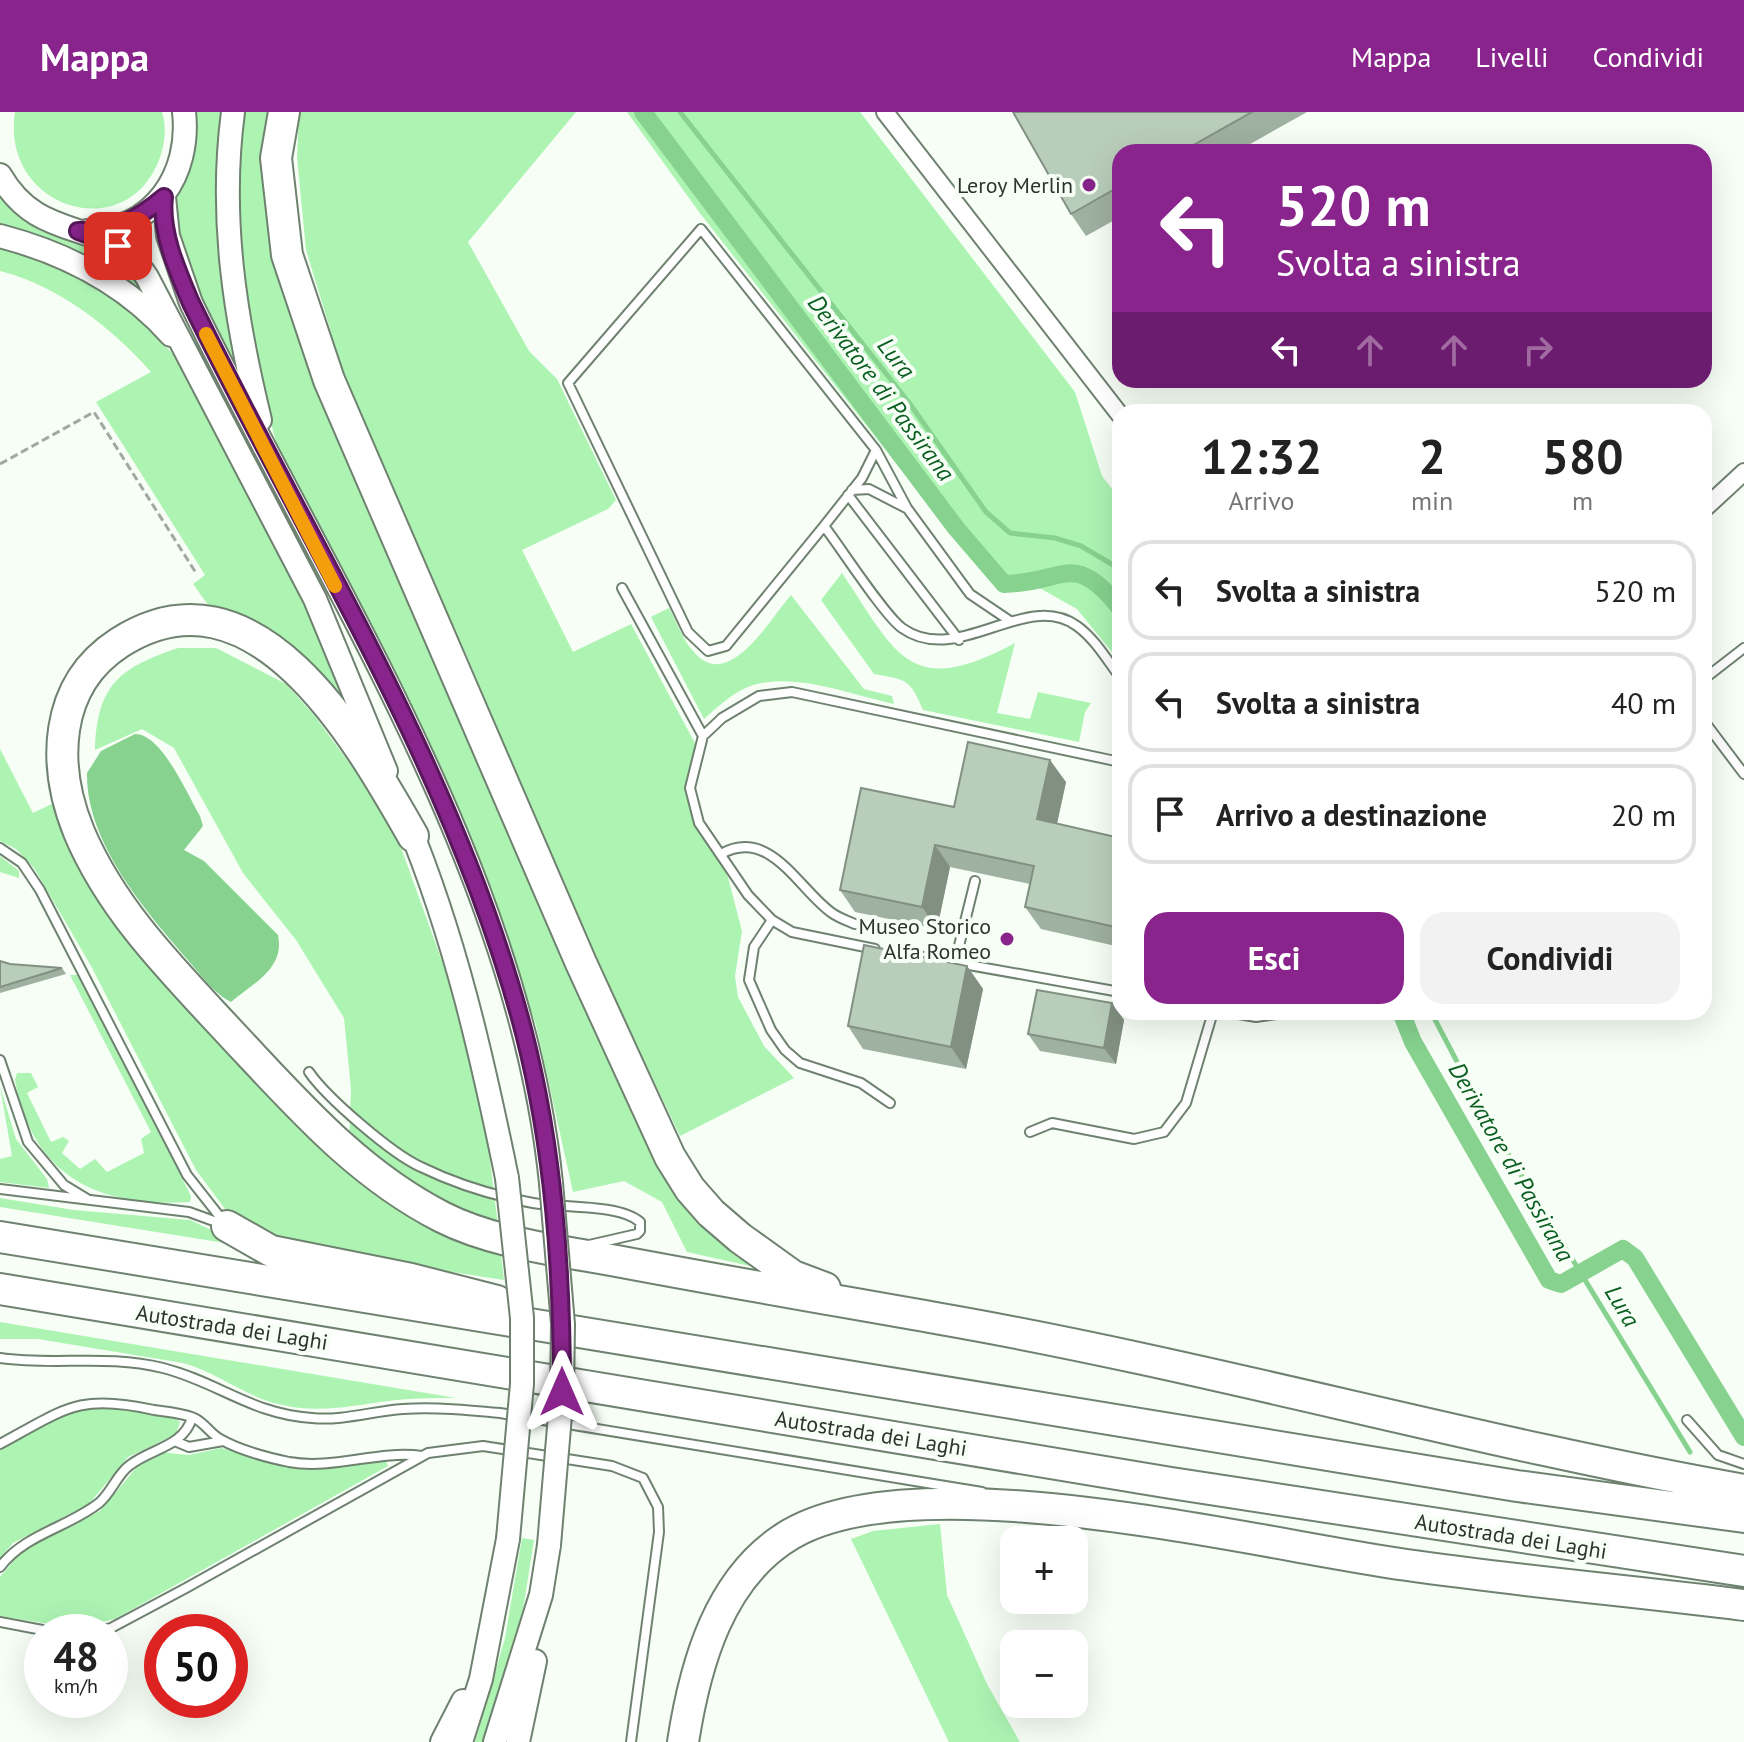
<!DOCTYPE html>
<html lang="it">
<head>
<meta charset="utf-8">
<style>
  body { margin:0; font-family:"PT Sans",sans-serif; background:#f2f2f2; color:#222; height:100vh; display:flex; flex-direction:column; font-size:30px; white-space:nowrap }
  * { box-sizing:border-box; margin:0 }
  p { font-size:26px; color:#767676 }
  .icon { flex:none; width:44px; height:44px; fill:none; stroke:currentColor; stroke-width:2; stroke-linecap:round; stroke-linejoin:round }
  .map { position:relative; flex:1; overflow:hidden }
  .details { position:absolute; left:1112px; top:292px; width:600px; height:616px; display:flex; flex-direction:column; background:#fff; border-radius:24px; box-shadow:0 8px 32px #0002 }
  .details>* { flex:none }
  .hud { position:absolute; left:1112px; top:32px; width:600px; height:244px; border-radius:24px; box-shadow:0 8px 32px #0002; background:#88248b; color:#fff; overflow:hidden }
  .fabs { position:absolute; left:1000px; top:1414px; display:grid; gap:16px }
  .fabs a { display:grid; place-items:center; width:88px; height:88px; border-radius:16px; background:#fff; box-shadow:0 8px 32px #0002; font-size:40px }
  .speed { position:absolute; left:24px; top:1502px; display:flex; gap:16px; font-size:40px; font-weight:700; text-align:center }
  .speed>* { display:grid; place-content:center; width:104px; height:104px; border-radius:50%; background:#fff; box-shadow:0 8px 32px #0002; line-height:1 }
  .speed small { font-size:20px; font-weight:400 }
  .speed .limit { border:12px solid #d22; background:#fff; color:#111 }
  .pin { position:absolute; display:grid; place-items:center; width:68px; height:68px; color:#fff; margin:-34px; border-radius:16px; box-shadow:0 4px 12px #0006 }
  .me { position:absolute; width:88px; margin:-44px; rotate:0deg; stroke-linejoin:round; filter:drop-shadow(0 0 6px #0008) }
  .turn { display:flex; align-items:center; gap:28px; height:168px; padding:0 32px; font-size:36px }
  .turn .icon { width:104px; height:104px; stroke-width:2.5 }
  .turn b { display:block; font-size:56px; line-height:68px }
  .lanes { display:flex; align-items:center; height:76px; padding:0 32px; background:#0003; justify-content:center; gap:40px; direction:ltr }
  .lanes .off { opacity:.35 }
  .eta { display:flex; justify-content:space-evenly; align-items:center; height:136px; text-align:center }
  .eta b { font-size:48px; font-weight:700; line-height:56px }
  .button { display:flex; gap:16px; margin-top:auto; padding:16px 32px }
  .button a { flex:1; height:92px; border-radius:24px; background:#88248b; color:#fff; font-size:32px; font-weight:700; line-height:92px; text-align:center }
  .button a+a { background:#f2f2f2; color:#222 }
  ul { padding:0; list-style:none }
  li { display:flex; align-items:center; gap:24px; height:100px; margin:0 16px 12px; padding:0 16px; border:4px solid #e0e0e0; border-radius:24px }
  li div { flex:1 }
  li b { display:block; font-size:30px }
  li em { font-style:normal }
  header { display:flex; align-items:center; gap:48px; box-sizing:border-box; height:112px; padding:0 40px; background:#88248b; color:#fff }
  header strong { font-size:38px }
  nav { display:flex; gap:44px; margin-inline-start:auto; font-size:28px }
  .map>svg:first-child { display:block }
</style>
</head>
<body>
<header>
<strong>Mappa</strong>
<nav><a>Mappa</a><a>Livelli</a><a>Condividi</a></nav>
</header>
<div class="map">
<svg width="1744" height="1630" viewBox="0 0 1744 1630">
  <rect width="100%" height="100%" fill="#f6fef6"/>
  <path fill="#adf4b3" d="M 15,0 L 162,0 C 167,16 165,32 159,48 C 125,136 0,95 15,0 Z
    M 193,0 L 224,0 L 220,146 L 229,203 L 252,294 C 232,254 161,128 172,88 C 174,80 182,73 185,67 C 195,44 196,24 193,0 Z
    M 243,0 L 277,0 L 279,144 L 664,1048 L 786,1162 L 687,1140 L 662,1090 L 624,1069 L 573,1080 L 536,913 L 478,747 L 416,607 L 282,349 C 246,236 230,117 243,0 Z
    M 299,0 L 576,0 L 468,130 L 529,239 L 557,267 L 616,388 L 608,397 L 522,438 L 573,540 L 631,512 L 696,633 L 687,678 L 697,715 L 725,754 L 742,819 L 735,864 L 738,885 L 764,934 L 794,966 L 680,1024 L 593,841 L 466,542 L 356,302 L 306,138 L 297,45 Z
    M 627,0 L 860,0 L 1075,280 L 1102,364 L 1120,387 L 1120,550 L 1077,497 L 1029,470 L 996,463 L 899,355 L 699,100 Z
    M 0,83 L 115,139 L 160,202 L 0,118 Z
    M 0,131 L 54,149 L 122,191 L 182,251 L 307,490 L 361,612 L 216,504 L 193,472 L 205,463 L 96,290 L 151,260 C 111,215 59,174 0,159 Z
    M 842,461 C 897,543 909,588 1015,531 L 997,601 L 1030,607 L 1038,580 L 1091,591 L 1085,600 L 1079,630 L 923,598 C 910,567 907,568 874,562 L 821,488 Z
    M 791,483 L 864,577 L 892,584 L 894,592 C 852,583 800,562 757,572 C 736,577 719,594 704,607 L 651,505 L 669,496 C 677,510 683,529 694,540 C 728,581 770,507 791,483 Z
    M 178,536 L 216,536 L 286,572 L 314,603 L 391,708 L 459,896 L 487,1024 L 498,1114 L 467,1105 L 349,1033 L 351,977 L 344,906 L 296,828 L 243,761 L 174,636 L 142,617 L 95,638 C 97,573 119,556 178,536 Z
    M 0,637 L 33,701 L 60,688 L 70,717 L 314,1023 L 500,1135 L 504,1168 L 283,1134 L 246,1118 L 225,1097 L 196,1058 L 91,854 L 34,756 L 16,737 L 0,729 Z
    M 0,744 L 19,759 L 19,766 L 0,760 Z
    M 70,863 L 80,863 L 191,1084 L 190,1090 C 98,1096 32,1064 15,968 L 17,961 L 31,961 L 38,975 L 27,981 L 51,1030 L 63,1025 L 69,1029 L 62,1041 L 80,1057 L 95,1047 L 107,1060 L 144,1041 L 141,1027 L 151,1020 Z
    M 0,974 L 16,1027 L 47,1067 L 49,1076 L 0,1070 L 0,1047 L 12,1044 Z
    M 0,1086 L 74,1098 L 190,1108 L 222,1123 L 225,1131 L 0,1095 Z
    M 0,1210 L 456,1286 C 434,1286 411,1286 388,1289 C 350,1294 317,1302 278,1292 C 244,1284 217,1260 183,1251 L 38,1227 L 0,1227 Z
    M 89,1293 L 175,1306 L 180,1310 L 176,1322 L 128,1345 L 89,1392 L 13,1431 L 0,1446 L 0,1336 L 58,1305 Z
    M 221,1336 L 309,1357 L 333,1356 L 384,1344 L 388,1354 L 115,1507 L 74,1516 L 0,1504 L 0,1465 L 22,1439 L 100,1399 L 141,1350 L 159,1340 L 189,1343 Z
    M 940,1412 L 947,1483 L 987,1572 L 1020,1630 L 949,1630 L 851,1427 L 873,1419 Z
    M 522,1426 L 534,1428 L 521,1511 L 487,1630 L 475,1630 L 505,1526 Z"/>
  <path fill="#86d28e" d="M 135,622 C 162,622 187,682 200,704 L 203,714 L 184,738 L 204,749 L 278,823 C 285,857 253,871 231,890 C 213,881 200,862 187,847 C 144,797 86,730 87,661 L 101,639 Z"/>
  <g fill="none" stroke-linecap="round" stroke-linejoin="round">
    <path stroke="#86d28e" stroke-width="5" d="M 680,0 L 910,292 L 986,400 L 1010,421 L 1055,426 L 1081,434 L 1120,457
      M 1431,900 L 1488,1009 L 1690,1340"/>
    <path stroke="#86d28e" stroke-width="18" d="M 643,0 L 956,416 L 1004,472 C 1065,471 1073,437 1120,496
      M 1401,900 L 1413,930 L 1549,1168 L 1561,1172 L 1623,1137 L 1635,1146 L 1744,1325"/>
    <g stroke="#6f8270" stroke-width="12">
      <path id="service" d="M 852,378 L 869,377 L 906,396
        M 848,383 L 959,528
        M 824,414 L 862,366 L 876,338
        M 622,476 L 703,624
        M 1010,509 L 970,482 L 907,396 L 876,338 L 701,117 L 568,271 L 688,520 L 708,539 L 726,534 L 824,414 C 841,436 884,503 902,516 C 958,556 1025,477 1077,514 C 1095,527 1107,548 1120,565
        M 1704,567 L 1744,536
        M 1704,609 L 1744,662
        M 0,736 L 22,751 L 40,778 L 187,1063 L 224,1110
        M 721,742 C 770,714 799,778 832,801 C 839,806 848,809 855,812
        M 772,808 L 754,835 L 749,868 L 771,918 L 785,938 L 800,951 L 861,971 L 890,991
        M 875,837 L 792,820 L 772,808 L 748,783 L 699,711 L 690,676 L 703,624 L 722,606 L 759,584 L 792,580 L 1120,650
        M 896,840 L 1120,880
        M 955,850 L 975,769
        M 1227,900 L 1256,905 L 1290,900
        M 0,948 L 28,1030 L 64,1073 L 87,1087
        M 309,960 C 327,986 392,1042 421,1055 C 456,1072 495,1084 533,1091 C 562,1096 620,1092 640,1110 L 640,1119 L 637,1122 L 589,1133
        M 1030,1020 L 1052,1011 L 1134,1027 L 1164,1020 L 1186,991 L 1213,900
        M 0,1077 L 189,1100 L 222,1112
        M 0,1246 C 56,1254 105,1242 163,1256 C 218,1270 251,1302 312,1306 C 343,1309 373,1299 403,1297 C 436,1295 468,1298 500,1301 L 982,1380
        M 1687,1308 L 1718,1343 L 1744,1352
        M 177,1330 L 189,1335 L 223,1329
        M 0,1332 C 65,1297 78,1281 154,1298 C 167,1300 185,1301 196,1307 C 205,1312 211,1322 220,1327 C 241,1339 265,1345 289,1350 C 334,1358 377,1338 422,1344
        M 0,1455 C 25,1422 67,1416 99,1391 C 112,1380 117,1362 130,1353 C 152,1336 183,1335 192,1306
        M 0,1510 L 53,1520
        M 92,1520 L 111,1516 L 186,1476 L 428,1341 L 483,1334 L 612,1354 L 643,1366 L 658,1395 L 659,1420 L 631,1630"/>
    </g>
    <g stroke="#6f8270" stroke-width="20">
      <path id="minor" d="M 885,0 L 1120,303
        M 1704,397 L 1744,360"/>
    </g>
    <g stroke="#6f8270" stroke-width="26">
      <path id="secondary" d="M 233,0 C 219,105 235,206 260,308
        M 0,63 C 42,136 106,102 147,165 L 315,487 L 386,659
        M 164,85 L 168,124 L 191,191 C 326,470 519,756 551,1071
        M 87,119 C 154,119 191,62 184,0
        M 0,124 C 65,141 126,172 171,223
        M 407,709 C 455,825 482,944 507,1066
        M 442,1630 L 463,1589
        M 461,1630 L 481,1567 L 508,1427
        M 495,1630 L 541,1483 L 549,1433
        M 518,1630 L 535,1549"/>
    </g>
    <g stroke="#6f8270" stroke-width="34">
      <path id="motorway" d="M 284,0 L 276,46 L 287,143 L 329,268 L 581,851 L 670,1045 L 690,1077 L 711,1101 L 740,1126 L 793,1164 L 825,1176
        M 413,724 C 359,629 255,443 119,531 C 53,574 52,654 79,720 C 113,801 177,863 236,927 C 299,994 358,1062 442,1105 C 495,1132 564,1139 622,1150 C 728,1170 834,1188 941,1207 C 1210,1254 1474,1330 1744,1378
        M 227,1114 L 271,1139 L 411,1167 L 497,1189
        M 0,1125 L 1517,1374 L 1744,1405
        M 0,1177 L 1171,1371 L 1744,1459
        M 683,1630 C 695,1553 719,1464 791,1422 C 921,1347 1257,1432 1407,1453 C 1519,1469 1632,1479 1744,1493"/>
    </g>
    <path stroke="#a0a8a1" stroke-width="3" stroke-dasharray="8 4" stroke-linecap="butt" d="M 0,352 L 94,300 L 196,461"/>
    <use href="#service" stroke="#fff" stroke-width="8"/>
    <use href="#minor" stroke="#fff" stroke-width="16"/>
    <use href="#secondary" stroke="#fff" stroke-width="22"/>
    <use href="#motorway" stroke="#fff" stroke-width="30"/>
    <g stroke="#6f8270" stroke-width="26" stroke-linecap="butt">
      <path id="secondary-bridge" d="M 507,1066 L 522,1206 L 522,1272 L 508,1427
        M 549,1433 L 562,1280 L 563,1212 L 551,1071"/>
    </g>
    <use href="#secondary-bridge" stroke="#fff" stroke-width="22"/>
  </g>
  <path fill="#9fb1a0" d="M 1013,0 L 1307,0 L 1236,40 L 1120,40 L 1120,105 L 1086,124 L 1071,102 Z
    M 1066,670 L 1057,712 L 1120,726 L 1120,835 L 1041,817 L 1025,795 L 1030,772 L 950,755 L 937,817 L 855,800 L 840,778 L 954,695 Z
    M 0,849 L 10,852 L 62,856 L 66,862 L 0,881 Z
    M 967,854 L 983,877 L 966,957 L 863,937 L 848,914 Z
    M 1112,891 L 1124,908 L 1116,952 L 1040,939 L 1028,922 Z"/>
  <path fill="#829082" d="M 1050,648 L 1066,670 L 1053,729 L 1037,707 Z
    M 935,733 L 950,755 L 937,817 L 922,795 Z
    M 967,854 L 983,877 L 966,957 L 951,935 Z
    M 1112,891 L 1124,908 L 1116,952 L 1104,936 Z"/>
  <path fill="#b9ceba" stroke="#829082" stroke-width="2" d="M 1013,0 L 1252,0 L 1181,40 L 1120,40 L 1120,74 L 1071,102 Z
    M 968,630 L 1050,648 L 1037,707 L 1120,726 L 1120,816 L 1025,795 L 1034,754 L 935,733 L 922,795 L 840,778 L 861,676 L 954,695 Z
    M 864,833 L 967,854 L 951,935 L 848,914 Z
    M 0,849 L 10,852 L 62,856 L 0,875 Z
    M 1037,878 L 1112,891 L 1104,936 L 1028,922 Z"/>
  <g fill="none" stroke-linecap="round" stroke-linejoin="round">
    <g stroke="#58175a" stroke-width="20">
      <path id="route" d="M 118,134 L 78,119 C 114,119 137,108 164,85 C 160,120 177,158 191,191 C 307,429 457,662 524,921 C 554,1038 562,1159 562,1280"/>
    </g>
    <use href="#route" stroke="#88248b" stroke-width="14"/>
    <path stroke="#f59e0b" stroke-width="14" d="M 206,222 L 335,474"/>
  </g>
  <g fill="#88248b" stroke="#f6fef6" stroke-width="3">
    <circle cx="1089" cy="73" r="8"/>
    <circle cx="1007" cy="827" r="8"/>
  </g>
  <g text-anchor="middle" stroke-width="8" stroke-linejoin="round" paint-order="stroke">
    <g font-size="22" fill="#2c342d" stroke="#f6fef6" text-anchor="end">
      <text x="1073" y="81">Leroy Merlin</text>
      <text x="991" y="822">Museo Storico<tspan x="991" dy="25">Alfa Romeo</tspan></text>
    </g>
    <g font-size="22" fill="#2c342d" stroke="#f6fef6">
      <text transform="translate(232 1215) rotate(9)" y="8">Autostrada dei Laghi</text>
      <text transform="translate(871 1321) rotate(9)" y="8">Autostrada dei Laghi</text>
      <text transform="translate(1511 1424) rotate(9)" y="8">Autostrada dei Laghi</text>
    </g>
    <g font-size="24" font-style="italic" fill="#0a5e20" stroke="#f6fef6">
      <text transform="translate(896 246) rotate(52)" y="8">Lura</text>
      <text transform="translate(881 276) rotate(53)" y="8">Derivatore di Passirana</text>
      <text transform="translate(1511 1050) rotate(60)" y="8">Derivatore di Passirana</text>
      <text transform="translate(1622 1194) rotate(59)" y="8">Lura</text>
    </g>
  </g>
</svg>
<div class="fabs">
<a>+</a>
<a>−</a>
</div>
<div class="speed"><div>48<small>km/h</small></div><div class="limit">50</div></div>
<div class="pin" style="left:118px;top:134px;background:#d93025"><svg class="icon" aria-label="arrive" viewBox="0 0 24 24"><path d="M6 21V4h12l-3 4 3 4H6"/></svg></div>
<svg class="me" style="left:562px;top:1280px" viewBox="-20 -20 40 40"><path d="M0-17L14 15 0 8-14 15z" fill="#88248b" stroke="#fff" stroke-width="4"/></svg>
<div class="hud">
<div class="turn"><svg class="icon" aria-label="left" viewBox="0 0 24 24"><path d="M17 20v-9H6M10 6l-5 5 5 5"/></svg><div><b>520 m</b>Svolta a sinistra</div></div>
<div class="lanes"><svg class="icon" aria-label="left" viewBox="0 0 24 24"><path d="M17 20v-9H6M10 6l-5 5 5 5"/></svg><svg class="icon off" aria-label="ahead" viewBox="0 0 24 24"><path d="M12 20V5M6 11l6-6 6 6"/></svg><svg class="icon off" aria-label="ahead" viewBox="0 0 24 24"><path d="M12 20V5M6 11l6-6 6 6"/></svg><svg class="icon off" aria-label="right" viewBox="0 0 24 24"><path d="M7 20v-9h11M14 6l5 5-5 5"/></svg></div>
</div>
<section class="details">
<div class="eta">
<div><b>12:32</b><p>Arrivo</p></div>
<div><b>2</b><p>min</p></div>
<div><b>580</b><p>m</p></div>
</div>
<ul>
<li><svg class="icon" aria-label="left" viewBox="0 0 24 24"><path d="M17 20v-9H6M10 6l-5 5 5 5"/></svg><div><b>Svolta a sinistra</b></div><em>520 m</em></li>
<li><svg class="icon" aria-label="left" viewBox="0 0 24 24"><path d="M17 20v-9H6M10 6l-5 5 5 5"/></svg><div><b>Svolta a sinistra</b></div><em>40 m</em></li>
<li><svg class="icon" aria-label="arrive" viewBox="0 0 24 24"><path d="M6 21V4h12l-3 4 3 4H6"/></svg><div><b>Arrivo a destinazione</b></div><em>20 m</em></li>
</ul>
<div class="button"><a>Esci</a><a>Condividi</a></div>
</section>
</div>
</body>
</html>
